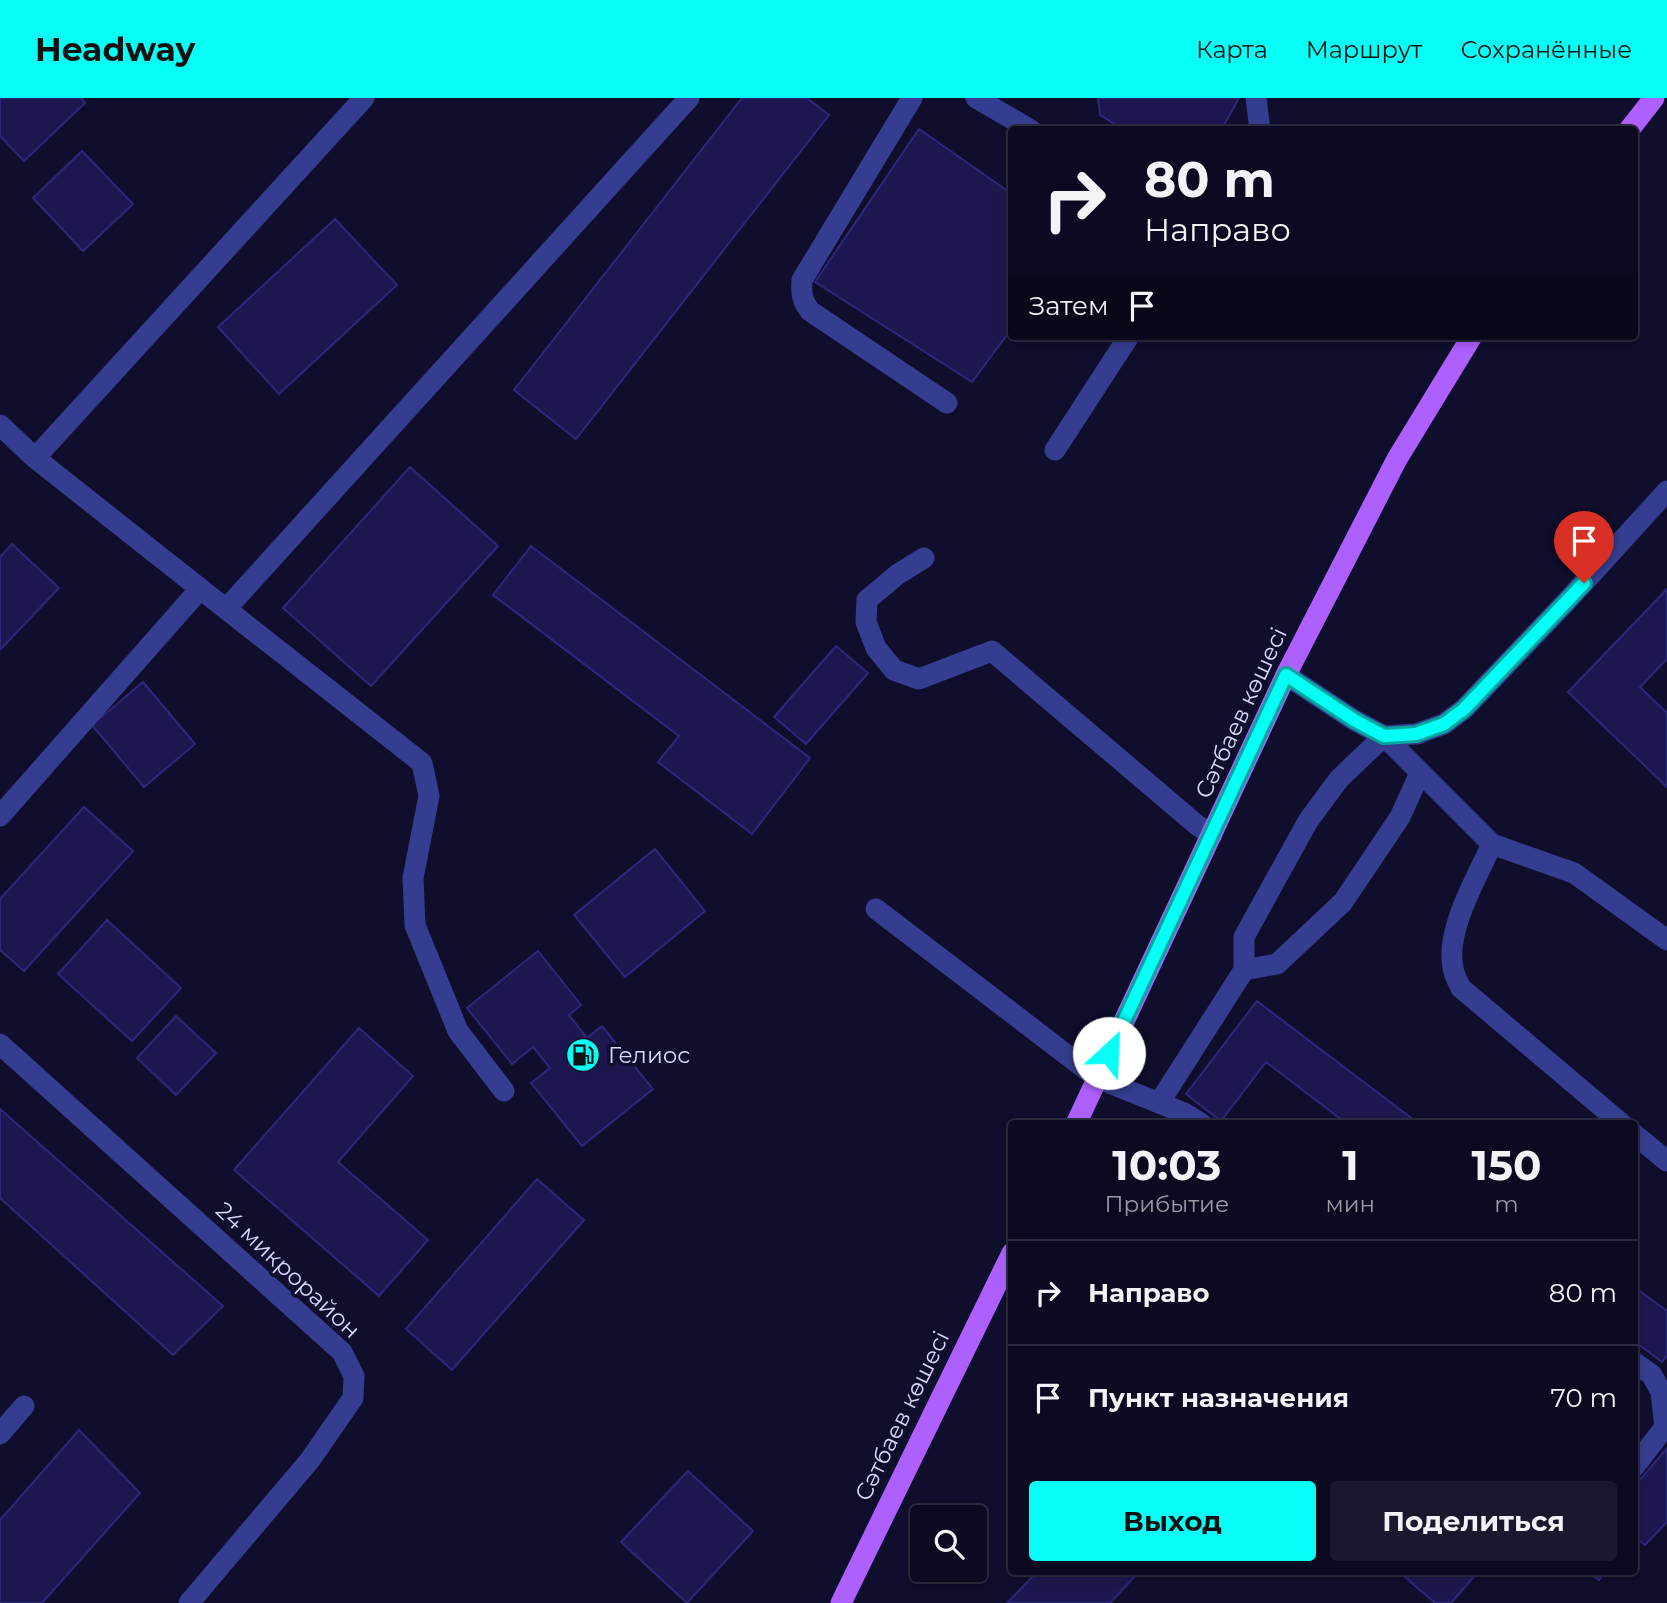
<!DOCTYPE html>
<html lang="ru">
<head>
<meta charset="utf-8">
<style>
  body { margin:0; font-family:Montserrat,sans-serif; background:#19182e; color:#f1f3f6; height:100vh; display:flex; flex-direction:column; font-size:26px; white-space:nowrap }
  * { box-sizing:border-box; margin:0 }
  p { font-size:23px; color:#9a9aa5 }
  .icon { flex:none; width:38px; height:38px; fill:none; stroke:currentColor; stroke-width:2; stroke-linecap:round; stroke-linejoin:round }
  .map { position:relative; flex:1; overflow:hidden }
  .details { position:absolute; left:1008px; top:1022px; width:630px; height:455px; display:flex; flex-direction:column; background:#0b0a21; border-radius:7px; box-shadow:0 4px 10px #0003,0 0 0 2px #2b2b3f }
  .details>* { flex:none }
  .guide { position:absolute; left:1008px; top:28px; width:630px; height:214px; border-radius:7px; box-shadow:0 4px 10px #0003,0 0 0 2px #2b2b3f; background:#0b0a21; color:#f1f3f6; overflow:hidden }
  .fabs { position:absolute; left:910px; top:1407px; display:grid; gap:14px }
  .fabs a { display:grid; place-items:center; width:77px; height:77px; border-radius:7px; background:#0b0a21; box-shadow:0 4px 10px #0003,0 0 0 2px #2b2b3f; font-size:35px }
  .pin { position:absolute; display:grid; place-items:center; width:60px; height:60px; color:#fff; margin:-72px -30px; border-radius:50% 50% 50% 0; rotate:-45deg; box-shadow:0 0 7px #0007 }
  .pin .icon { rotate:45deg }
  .me { position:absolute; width:77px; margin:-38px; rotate:25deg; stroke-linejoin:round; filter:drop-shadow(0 0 5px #0008) }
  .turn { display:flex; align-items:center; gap:24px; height:147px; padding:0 21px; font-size:32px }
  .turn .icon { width:91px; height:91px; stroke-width:2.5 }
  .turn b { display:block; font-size:49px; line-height:60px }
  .then { display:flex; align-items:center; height:66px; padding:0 21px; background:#0003; gap:14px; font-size:26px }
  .eta { display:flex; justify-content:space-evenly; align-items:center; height:119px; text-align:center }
  .eta b { font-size:42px; font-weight:700; line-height:49px }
  .cta { display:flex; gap:14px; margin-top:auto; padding:14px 21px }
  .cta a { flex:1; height:80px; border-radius:7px; background:#05fff6; color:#111; font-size:28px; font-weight:700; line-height:80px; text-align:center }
  .cta a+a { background:#19182e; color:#f1f3f6 }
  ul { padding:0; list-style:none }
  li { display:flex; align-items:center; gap:21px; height:105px; padding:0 21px; border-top:2px solid #2b2b3f }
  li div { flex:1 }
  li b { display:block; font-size:26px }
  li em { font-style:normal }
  header { display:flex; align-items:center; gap:42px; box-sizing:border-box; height:98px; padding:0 35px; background:#05fff6; color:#111 }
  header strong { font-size:33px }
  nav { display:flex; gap:38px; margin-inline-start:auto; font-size:24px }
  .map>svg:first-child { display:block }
</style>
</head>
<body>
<header>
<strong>Headway</strong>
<nav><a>Карта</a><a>Маршрут</a><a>Сохранённые</a></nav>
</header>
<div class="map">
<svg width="1667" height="1505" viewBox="0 0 1667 1505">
  <rect width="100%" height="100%" fill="#0f0e2c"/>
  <path fill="#1c184f" stroke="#2d287d" stroke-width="2" d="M 0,0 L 81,0 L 85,5 L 24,63 L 0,38 Z
    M 742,0 L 807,0 L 829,17 L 576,341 L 514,292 Z
    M 1098,0 L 1239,0 L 1221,32 L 1124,32 L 1100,17 Z
    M 919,31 L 1012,96 L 1012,230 L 972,284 L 815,184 Z
    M 82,53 L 133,106 L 83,153 L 33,100 Z
    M 335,121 L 397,187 L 279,296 L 218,229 Z
    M 410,369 L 498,448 L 371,588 L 283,510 Z
    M 12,446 L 59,490 L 0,552 L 0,459 Z
    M 531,448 L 810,660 L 752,736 L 658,664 L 679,638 L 493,497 Z
    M 1667,491 L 1667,561 L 1640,589 L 1667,615 L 1667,689 L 1568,594 Z
    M 836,548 L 868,575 L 806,646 L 774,619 Z
    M 143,584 L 195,646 L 144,689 L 92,627 Z
    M 84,709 L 133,753 L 24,873 L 0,852 L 0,801 Z
    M 655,751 L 705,813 L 625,879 L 574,817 Z
    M 107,822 L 181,890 L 132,943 L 58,876 Z
    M 538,853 L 581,907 L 569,917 L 587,940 L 602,928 L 653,991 L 582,1048 L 531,985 L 550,970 L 533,949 L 512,966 L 467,910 Z
    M 1257,903 L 1419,1026 L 1347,1026 L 1266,964 L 1221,1023 L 1186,996 Z
    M 176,918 L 216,955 L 176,997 L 137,960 Z
    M 359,930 L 413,978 L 338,1064 L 428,1142 L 379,1198 L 234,1072 Z
    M 0,1011 L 223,1208 L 173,1257 L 0,1100 Z
    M 537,1081 L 584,1122 L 452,1272 L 406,1231 Z
    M 1634,1189 L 1667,1213 L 1667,1258 L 1662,1264 L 1634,1243 Z
    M 79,1332 L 140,1395 L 42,1505 L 0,1505 L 0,1422 Z
    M 1667,1350 L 1667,1424 L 1645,1447 L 1634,1439 L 1634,1389 Z
    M 688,1373 L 753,1433 L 687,1505 L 621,1444 Z
    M 1037,1474 L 1139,1474 L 1110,1505 L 1007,1505 Z
    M 1399,1474 L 1478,1474 L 1451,1505 L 1435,1505 Z
    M 1588,1474 L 1605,1474 L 1599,1482 Z"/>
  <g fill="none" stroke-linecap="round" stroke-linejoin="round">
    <path stroke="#343d8f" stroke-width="21" d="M 912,0 L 802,182 C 801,195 802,203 810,213 L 947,305
      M 976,0 L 1031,32
      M 1256,0 L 1260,32
      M 0,327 L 35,360 L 226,511 L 422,665 L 429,698 L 413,780 L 415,827 L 458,933 L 504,993
      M 1055,352 L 1129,238
      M 35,360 L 364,0
      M 924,460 L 898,476 L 867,502 L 866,524 L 876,550 L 894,572 L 919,581 L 992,553 L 1197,727 L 1212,737
      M 226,511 L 689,0
      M 1286,577 L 1354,622 L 1384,638 L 1416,636 L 1444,626 L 1464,611 L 1567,503 L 1667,393
      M 0,718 L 200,491
      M 1492,746 C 1477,779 1445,833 1453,870 C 1454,877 1458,884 1461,890 L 1622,1026
      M 876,811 L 1097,980 L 1184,1015 L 1202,1026
      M 1244,872 L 1277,866 L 1343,804 L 1400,719 L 1420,675
      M 0,946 L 342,1254 L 354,1278 L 353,1300 L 310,1362 L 189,1505
      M 1159,1005 L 1244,872 L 1244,839 L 1308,723 L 1339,681 L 1384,638 L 1492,746 L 1574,775 L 1667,842
      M 1634,1036 L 1667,1063
      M 1634,1264 L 1652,1277 L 1661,1294 L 1665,1329 L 1634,1369
      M 0,1336 L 24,1308"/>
    <path stroke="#ae60ff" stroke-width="21" d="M 1629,32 L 1654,0
      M 1076,1026 L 1286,577 L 1397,361 L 1472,238
      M 841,1505 L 1012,1155"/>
  </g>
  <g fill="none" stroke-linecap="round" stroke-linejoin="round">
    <g stroke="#03a6a0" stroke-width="18">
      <path id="route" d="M 1109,955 L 1286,577 L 1354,622 L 1384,638 L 1416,636 L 1444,626 L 1464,611 L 1584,485"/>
    </g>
    <use href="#route" stroke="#05fff6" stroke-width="12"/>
  </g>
  <defs>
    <g id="fuel-disc" transform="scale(1.75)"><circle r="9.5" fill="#05fff6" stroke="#0f0e2c"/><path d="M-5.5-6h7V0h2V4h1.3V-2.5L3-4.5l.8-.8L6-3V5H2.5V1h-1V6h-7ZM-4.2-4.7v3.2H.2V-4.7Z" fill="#111"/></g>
  </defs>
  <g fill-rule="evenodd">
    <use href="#fuel-disc" x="583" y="957"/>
  </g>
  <g text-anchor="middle" stroke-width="7" stroke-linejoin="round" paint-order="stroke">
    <g font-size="23" fill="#d9d9ff" stroke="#0f0e2c">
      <text transform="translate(1241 615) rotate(-65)" y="8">Сәтбаев көшесі</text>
      <text transform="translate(288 1172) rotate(43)" y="8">24 микрорайон</text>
      <text transform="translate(902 1318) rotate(-64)" y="8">Сәтбаев көшесі</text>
    </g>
    <g font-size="23" fill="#d9d9ff" stroke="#0f0e2c" text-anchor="start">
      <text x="608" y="965">Гелиос</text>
    </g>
  </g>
</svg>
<div class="fabs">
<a><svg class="icon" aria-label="search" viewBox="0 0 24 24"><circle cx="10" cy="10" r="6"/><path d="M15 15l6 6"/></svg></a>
</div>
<div class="pin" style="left:1584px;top:485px;background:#d93025"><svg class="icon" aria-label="arrive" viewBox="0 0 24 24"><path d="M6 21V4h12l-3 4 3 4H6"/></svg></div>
<svg class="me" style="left:1109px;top:955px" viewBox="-20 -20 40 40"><circle r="19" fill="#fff"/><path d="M0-13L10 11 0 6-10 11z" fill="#05fff6"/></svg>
<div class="guide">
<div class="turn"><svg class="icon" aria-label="right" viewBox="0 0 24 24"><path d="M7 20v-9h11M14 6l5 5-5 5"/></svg><div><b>80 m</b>Направо</div></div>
<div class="then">Затем<svg class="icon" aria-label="arrive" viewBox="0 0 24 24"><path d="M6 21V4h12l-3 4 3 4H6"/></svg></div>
</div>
<section class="details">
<div class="eta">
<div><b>10:03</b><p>Прибытие</p></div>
<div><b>1</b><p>мин</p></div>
<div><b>150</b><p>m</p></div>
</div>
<ul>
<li><svg class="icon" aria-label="right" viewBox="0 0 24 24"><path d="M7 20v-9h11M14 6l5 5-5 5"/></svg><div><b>Направо</b></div><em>80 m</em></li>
<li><svg class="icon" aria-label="arrive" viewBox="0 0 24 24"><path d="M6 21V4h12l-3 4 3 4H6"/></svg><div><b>Пункт назначения</b></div><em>70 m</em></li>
</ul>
<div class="cta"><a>Выход</a><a>Поделиться</a></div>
</section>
</div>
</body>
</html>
